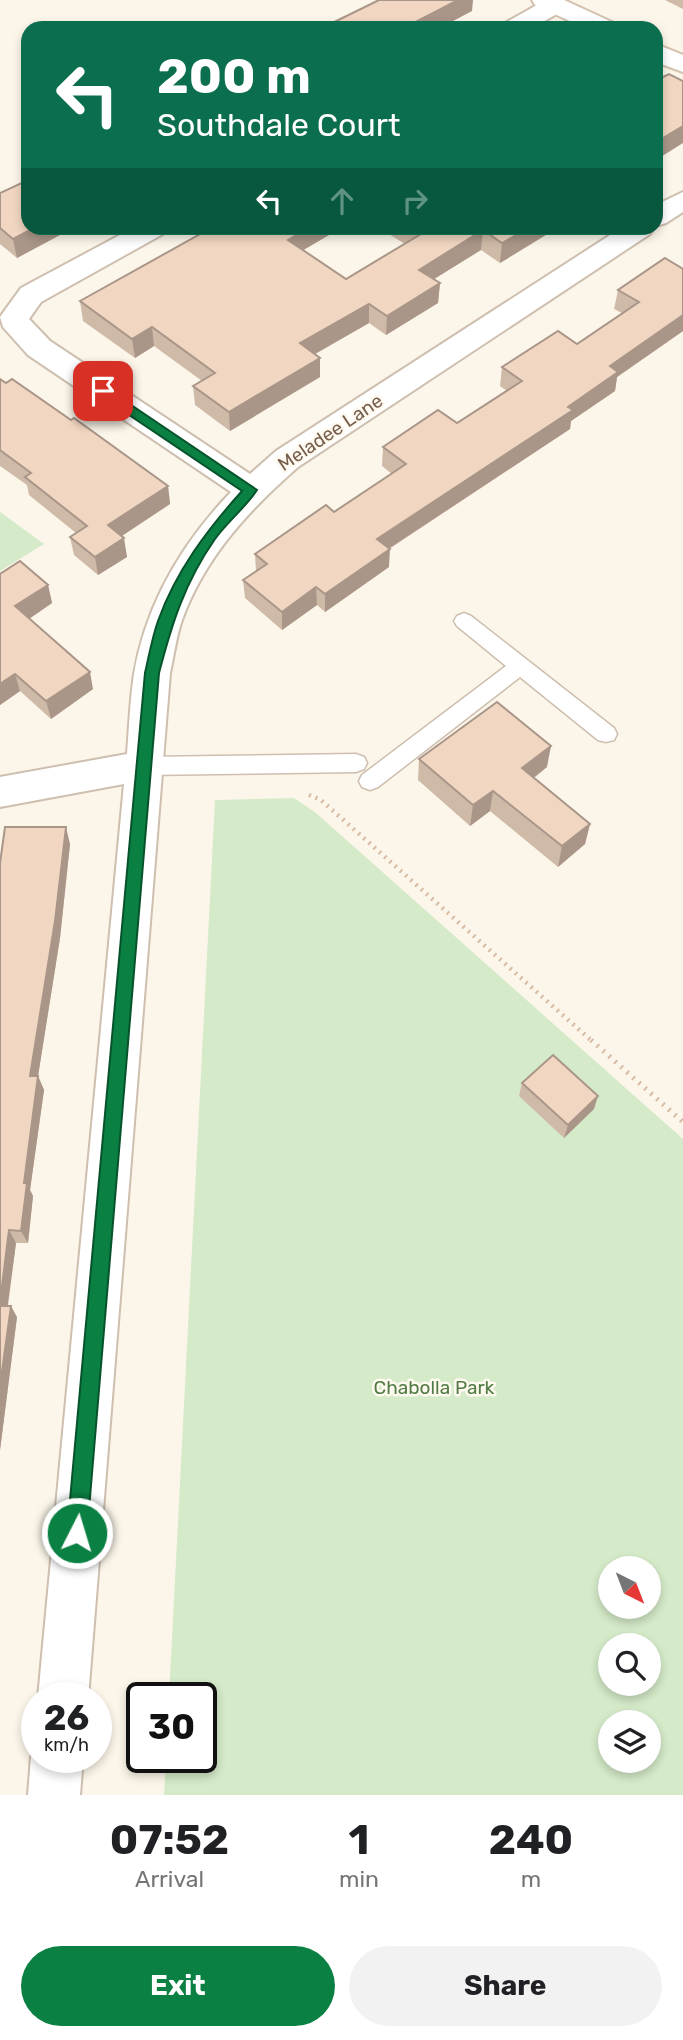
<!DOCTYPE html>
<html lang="en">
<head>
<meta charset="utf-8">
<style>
  body { margin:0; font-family:Rubik,sans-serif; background:#f2f2f2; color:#202124; height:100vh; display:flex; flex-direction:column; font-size:26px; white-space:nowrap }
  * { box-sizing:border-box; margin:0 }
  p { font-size:23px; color:#757577 }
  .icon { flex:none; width:38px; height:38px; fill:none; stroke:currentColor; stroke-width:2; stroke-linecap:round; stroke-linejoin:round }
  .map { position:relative; height:1795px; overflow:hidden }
  .details { display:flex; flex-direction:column; background:#fff; flex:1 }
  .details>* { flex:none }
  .hud { position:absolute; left:21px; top:21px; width:642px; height:214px; border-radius:21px; box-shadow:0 4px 10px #0003; background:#0b6e4f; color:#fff; overflow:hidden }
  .needle { width:46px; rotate:138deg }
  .buttons { position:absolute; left:598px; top:1556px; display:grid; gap:14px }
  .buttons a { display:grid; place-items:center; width:63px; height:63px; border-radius:50%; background:#fff; box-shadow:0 4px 10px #0003; font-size:35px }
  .speed { position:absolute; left:21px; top:1682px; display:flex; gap:14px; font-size:35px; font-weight:700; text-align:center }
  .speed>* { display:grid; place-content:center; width:91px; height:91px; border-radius:50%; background:#fff; box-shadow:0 4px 10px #0003; line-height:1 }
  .speed small { font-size:18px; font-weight:400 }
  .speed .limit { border:4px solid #111; border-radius:10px; background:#fff; color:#111 }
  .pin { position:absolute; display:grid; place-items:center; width:60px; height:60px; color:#fff; margin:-30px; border-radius:14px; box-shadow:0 4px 10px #0006 }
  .me { position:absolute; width:77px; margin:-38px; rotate:5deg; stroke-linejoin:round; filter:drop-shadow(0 0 5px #0008) }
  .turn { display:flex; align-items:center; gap:24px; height:147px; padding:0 21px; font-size:32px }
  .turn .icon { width:91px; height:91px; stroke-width:2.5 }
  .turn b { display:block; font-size:49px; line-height:60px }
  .lanes { display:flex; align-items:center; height:66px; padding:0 21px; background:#0003; justify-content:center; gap:35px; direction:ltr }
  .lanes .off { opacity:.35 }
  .eta { display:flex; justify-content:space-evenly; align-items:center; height:119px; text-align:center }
  .eta b { font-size:42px; font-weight:700; line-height:49px }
  .primary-button { display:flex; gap:14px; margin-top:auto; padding:14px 21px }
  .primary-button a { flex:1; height:80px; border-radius:42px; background:#0b8043; color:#fff; font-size:28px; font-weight:700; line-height:80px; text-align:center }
  .primary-button a+a { background:#f2f2f2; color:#202124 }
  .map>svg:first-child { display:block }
</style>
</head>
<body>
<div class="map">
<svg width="683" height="1795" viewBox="0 0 683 1795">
  <rect width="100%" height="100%" fill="#fcf6ea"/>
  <path fill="#d4eac8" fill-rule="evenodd" d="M 0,512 L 44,544 L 0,571 Z
    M 294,798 L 316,813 L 683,1139 L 683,1795 L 164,1795 L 166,1757 L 201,1757 L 201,1698 L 169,1697 L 215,800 ZM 611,1568 L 649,1568 L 649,1606 L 611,1606 ZM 611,1645 L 649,1645 L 649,1684 L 611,1684 ZM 611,1722 L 649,1722 L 649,1760 L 611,1760 Z"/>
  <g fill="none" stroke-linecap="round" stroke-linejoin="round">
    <g stroke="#cebfaf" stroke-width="3">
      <path id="lane" d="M 464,613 L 471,616 L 614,728 L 617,734 L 614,740 L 606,742 L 598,740 L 520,677 L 378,787 L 370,790 L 362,787 L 359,781 L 362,775 L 506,666 L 457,626 L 454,621 L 457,616 Z
        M 356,754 L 364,757 L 367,763 L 364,769 L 356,772 L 144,775 L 136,772 L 133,766 L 136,760 L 144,757 Z"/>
    </g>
    <g stroke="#cebfaf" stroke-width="4">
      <path id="street" d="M 546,0 L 564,0 L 567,5 L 564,10 L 532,28 L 501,28 L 505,23 Z
        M 683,192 L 683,212 L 666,223 L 656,226 L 656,205 Z
        M 133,228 L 167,228 L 163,234 L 41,302 L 29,319 L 50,341 L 250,474 L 276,451 L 621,228 L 654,228 L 650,234 L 298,467 C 249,510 205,557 182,620 C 176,637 174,656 170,673 L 88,1698 L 38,1698 L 124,784 L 0,807 L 0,777 L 127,754 C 129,728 130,701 134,674 C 146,604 182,543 231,492 L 28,355 L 3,327 L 0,317 L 21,288 Z
        M 37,1743 L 37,1757 L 83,1757 L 80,1795 L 28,1795 L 31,1757 Z"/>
    </g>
    <g stroke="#d4c1af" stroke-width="4">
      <path id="secondary" d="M 532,0 L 564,0 L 614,23 L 618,28 L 585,28 L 535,5 Z
        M 656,44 L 683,55 L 683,72 L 656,62 Z"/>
    </g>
    <path stroke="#d7bba4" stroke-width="4.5" stroke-dasharray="2 5" stroke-linecap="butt" d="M 309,795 L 321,800 L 593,1042"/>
    <path stroke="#d7bba4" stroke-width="5" stroke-dasharray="2 6" stroke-linecap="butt" d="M 591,1040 L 683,1122"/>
    <use href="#lane" fill="#fff" fill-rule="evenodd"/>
    <use href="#street" fill="#fff" fill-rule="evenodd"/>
    <use href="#secondary" fill="#fff" fill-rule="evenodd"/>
  </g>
  <path fill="#cfb9a7" d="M 665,0 L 683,0 L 683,9 Z
    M 0,193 L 28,228 L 73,228 L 17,258 L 0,244 Z
    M 341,228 L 303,250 L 346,279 L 405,244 L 379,228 L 554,228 L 550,230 L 549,233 L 500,263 L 481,250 L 434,279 L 440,283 L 438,303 L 386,335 L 369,323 L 315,354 L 320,377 L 230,431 L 195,405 L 193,386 L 202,381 L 154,346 L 135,358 L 83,321 L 80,301 L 241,232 Z
    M 683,269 L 683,331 L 617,377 L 615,391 L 571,421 L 570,429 L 389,549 L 389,567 L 325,612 L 317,605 L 282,630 L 245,598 L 243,580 L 256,571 L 255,554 L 334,512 L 392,474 L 382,466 L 383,447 L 457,423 L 507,391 L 500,386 L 502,367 L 577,344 L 622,313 L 614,309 L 618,290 Z
    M 0,379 L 6,383 L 71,420 L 168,486 L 170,504 L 122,536 L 127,557 L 98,575 L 74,555 L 70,537 L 76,533 L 29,495 L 27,485 L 0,466 Z
    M 0,574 L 48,585 L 52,603 L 29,619 L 93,689 L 51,719 L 20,691 L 0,705 Z
    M 419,759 L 547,767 L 534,778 L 590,824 L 585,844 L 558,867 L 490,811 L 470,826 L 418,780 Z
    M 70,844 L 60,938 L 38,1076 L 44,1090 L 30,1190 L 33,1196 L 28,1243 L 16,1243 L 8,1306 L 17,1317 L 0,1450 L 0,863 Z
    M 522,1083 L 594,1109 L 564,1138 L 519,1096 Z"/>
  <path fill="#a99688" d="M 458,0 L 473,0 L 472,11 L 440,28 L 404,28 Z
    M 683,126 L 683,143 L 656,160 L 656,142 Z
    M 34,228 L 73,228 L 17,258 L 13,239 Z
    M 308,228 L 341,228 L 288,259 L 288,240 Z
    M 528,228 L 554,228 L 550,230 L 549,233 L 500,263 L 502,243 Z
    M 483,230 L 481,250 L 418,289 L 419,270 Z
    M 440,283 L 438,303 L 386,335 L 387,316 Z
    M 369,304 L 369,323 L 301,362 L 300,343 Z
    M 683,315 L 683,331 L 617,377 L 615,391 L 571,421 L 570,429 L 376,557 L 377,539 L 568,407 L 610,366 Z
    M 152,327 L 154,346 L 135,358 L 132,339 Z
    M 320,358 L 320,377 L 230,431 L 229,412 Z
    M 168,486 L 170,504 L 111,543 L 108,525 Z
    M 124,538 L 127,557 L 98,575 L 95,557 Z
    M 390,549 L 389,567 L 325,612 L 325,594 Z
    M 48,585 L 52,603 L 20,625 L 15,606 Z
    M 316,587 L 317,605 L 282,630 L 282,612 Z
    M 90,672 L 93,689 L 51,719 L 46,701 Z
    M 15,674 L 20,691 L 0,705 L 0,684 Z
    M 551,746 L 547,767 L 519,789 L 522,768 Z
    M 493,791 L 490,811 L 470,826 L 473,805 Z
    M 590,824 L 585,844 L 558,867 L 562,846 Z
    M 66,827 L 70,844 L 60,938 L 38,1076 L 44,1090 L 30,1190 L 33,1196 L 28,1243 L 21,1231 L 30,1076 Z
    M 598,1096 L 594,1109 L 564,1138 L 568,1125 Z
    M 9,1230 L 16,1243 L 6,1317 L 0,1307 L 0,1302 Z
    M 11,1306 L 17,1317 L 0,1450 L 0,1386 Z"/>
  <path fill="#f1d7c2" stroke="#a99688" stroke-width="2" d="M 379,0 L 458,0 L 404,28 L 322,28 Z
    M 656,73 L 663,77 L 669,74 L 683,81 L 683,126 L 656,142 Z
    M 28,180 L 28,228 L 34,228 L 13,239 L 0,228 L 0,193 Z
    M 211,228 L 234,228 L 241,232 L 249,228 L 308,228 L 288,240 L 346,279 L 421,234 L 411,228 L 528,228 L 502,243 L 483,230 L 419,270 L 440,283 L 387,316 L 369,304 L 300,343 L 320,358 L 229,412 L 193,386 L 215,373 L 152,327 L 132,339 L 80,301 Z
    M 665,258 L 683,269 L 683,315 L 610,366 L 618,372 L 568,407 L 573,410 L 377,539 L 390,549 L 325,594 L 316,587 L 282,612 L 243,580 L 267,564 L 255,554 L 326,505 L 334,512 L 406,464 L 383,447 L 438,410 L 457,423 L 522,381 L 502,367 L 558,331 L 577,344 L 639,302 L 618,290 Z
    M 0,379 L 6,383 L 12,379 L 71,420 L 74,418 L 168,486 L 108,525 L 124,538 L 95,557 L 70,537 L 87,526 L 25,477 L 31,473 L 0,450 Z
    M 20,561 L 48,585 L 15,606 L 90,672 L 46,701 L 15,674 L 0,684 L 0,574 Z
    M 497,702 L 551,746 L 522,768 L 590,824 L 562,846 L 493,791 L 473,805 L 419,759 Z
    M 5,827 L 66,827 L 55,921 L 30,1076 L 38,1076 L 24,1183 L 27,1183 L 21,1231 L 9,1230 L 0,1302 L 0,863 Z
    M 553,1055 L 598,1096 L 568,1125 L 522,1083 Z
    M 0,1306 L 11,1306 L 0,1386 Z"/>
  <path fill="#0b8043" stroke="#07532c" stroke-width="2" d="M 103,386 L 257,490 C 245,508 227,522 215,539 C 185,582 172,623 159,673 L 87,1533 L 84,1540 L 77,1543 L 70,1540 L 67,1533 L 145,673 C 149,656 152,638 158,621 C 176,571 207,530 242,491 L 98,394 L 96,391 Z"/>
  <g text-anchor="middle" stroke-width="5" stroke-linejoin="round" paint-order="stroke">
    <g font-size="19" fill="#775e4d" stroke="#fffaf0">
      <text transform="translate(330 432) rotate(-34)" y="7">Meladee Lane</text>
    </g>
    <g font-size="19" fill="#527c45" stroke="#fffaf0">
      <text x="434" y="1394">Chabolla Park</text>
    </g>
  </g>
</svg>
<div class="buttons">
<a><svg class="needle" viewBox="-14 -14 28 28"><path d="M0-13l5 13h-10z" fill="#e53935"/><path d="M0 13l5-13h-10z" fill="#757577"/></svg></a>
<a><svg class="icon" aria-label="search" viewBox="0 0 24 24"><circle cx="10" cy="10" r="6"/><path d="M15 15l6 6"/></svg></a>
<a><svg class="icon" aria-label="layers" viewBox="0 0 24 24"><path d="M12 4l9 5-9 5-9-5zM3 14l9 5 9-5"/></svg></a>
</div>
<div class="speed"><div>26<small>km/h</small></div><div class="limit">30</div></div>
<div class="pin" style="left:103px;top:391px;background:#d93025"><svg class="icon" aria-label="arrive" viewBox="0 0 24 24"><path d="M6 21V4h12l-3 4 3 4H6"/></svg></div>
<svg class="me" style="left:77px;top:1533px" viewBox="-20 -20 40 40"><circle r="17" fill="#0b8043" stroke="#fff" stroke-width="3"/><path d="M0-11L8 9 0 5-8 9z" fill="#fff"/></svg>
<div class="hud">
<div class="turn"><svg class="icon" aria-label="left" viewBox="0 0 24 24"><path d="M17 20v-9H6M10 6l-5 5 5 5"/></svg><div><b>200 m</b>Southdale Court</div></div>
<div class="lanes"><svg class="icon" aria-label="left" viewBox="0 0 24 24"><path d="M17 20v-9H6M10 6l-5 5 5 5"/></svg><svg class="icon off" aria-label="ahead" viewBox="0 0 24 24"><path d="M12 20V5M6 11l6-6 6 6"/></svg><svg class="icon off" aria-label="right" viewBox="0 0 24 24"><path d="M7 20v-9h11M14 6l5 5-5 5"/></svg></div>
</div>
</div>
<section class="details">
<div class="eta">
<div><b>07:52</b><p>Arrival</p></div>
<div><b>1</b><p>min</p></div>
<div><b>240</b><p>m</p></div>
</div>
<div class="primary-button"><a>Exit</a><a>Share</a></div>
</section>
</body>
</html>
